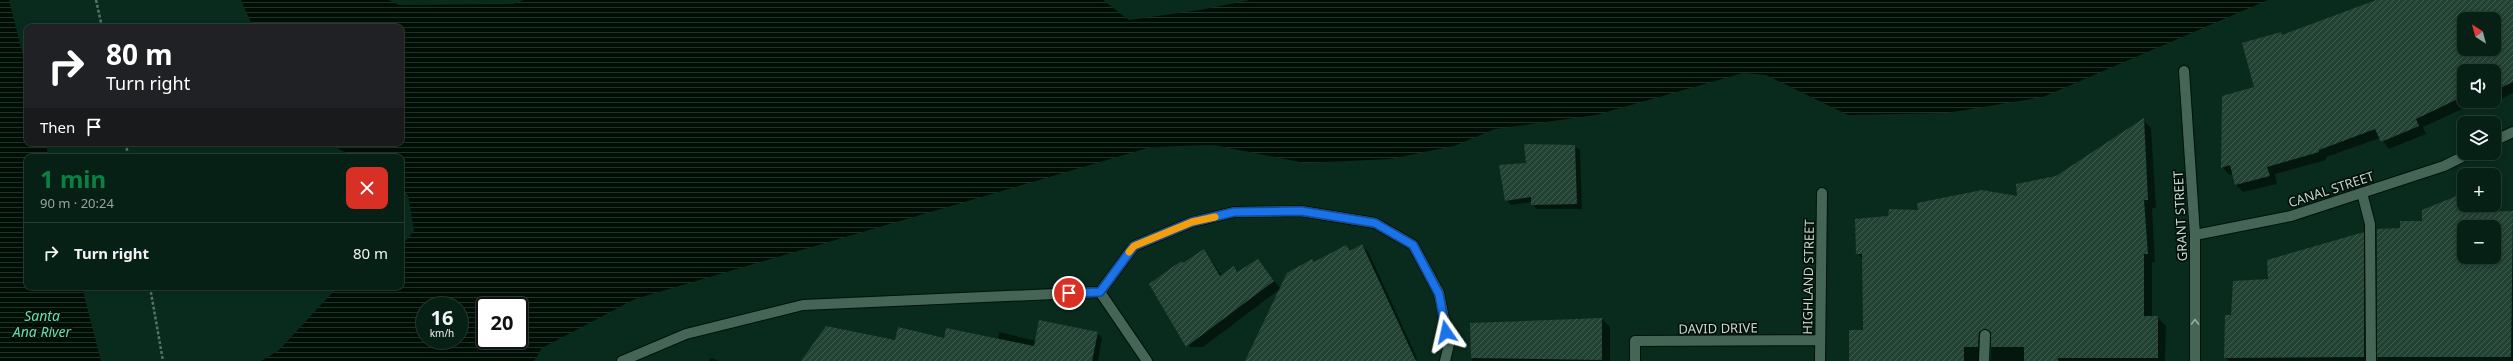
<!DOCTYPE html>
<html lang="en">
<head>
<meta charset="utf-8">
<style>
  body { margin:0; font-family:"Noto Sans",sans-serif; background:#10281f; color:#f1f3f6; height:100vh; display:flex; flex-direction:column; font-size:15px; white-space:nowrap }
  * { box-sizing:border-box; margin:0 }
  p { font-size:13px; color:#98a3a1 }
  .icon { flex:none; width:22px; height:22px; fill:none; stroke:currentColor; stroke-width:2; stroke-linecap:round; stroke-linejoin:round }
  .map { position:relative; flex:1; overflow:hidden }
  .details { position:absolute; left:24px; top:154px; width:380px; height:136px; display:flex; flex-direction:column; background:#072016; border-radius:8px; box-shadow:0 2px 6px #0003,0 0 0 1px #283e35 }
  .details>* { flex:none }
  .top-card { position:absolute; left:24px; top:24px; width:380px; height:122px; border-radius:8px; box-shadow:0 2px 6px #0003,0 0 0 1px #283e35; background:#202124; color:#fff; overflow:hidden }
  .needle { width:26px; rotate:324deg }
  .tools { position:absolute; left:2457px; top:12px; display:grid; gap:8px }
  .tools a { display:grid; place-items:center; width:44px; height:44px; border-radius:8px; background:#072016; box-shadow:0 2px 6px #0003,0 0 0 1px #283e35; font-size:20px }
  .speed { position:absolute; left:416px; top:297px; display:flex; gap:8px; font-size:20px; font-weight:700; text-align:center }
  .speed>* { display:grid; place-content:center; width:52px; height:52px; border-radius:50%; background:#072016; box-shadow:0 2px 6px #0003,0 0 0 1px #283e35; line-height:1 }
  .speed small { font-size:10px; font-weight:400 }
  .speed .limit { border:2px solid #111; border-radius:6px; background:#fff; color:#111 }
  .pin { position:absolute; display:grid; place-items:center; width:34px; height:34px; color:#fff; margin:-17px; border:2px solid #fff; border-radius:50%; box-shadow:0 1px 4px #0007 }
  .me { position:absolute; width:44px; margin:-22px; rotate:349deg; stroke-linejoin:round; filter:drop-shadow(0 0 3px #0008) }
  .turn { display:flex; align-items:center; gap:14px; height:84px; padding:0 16px; font-size:18px }
  .turn .icon { width:52px; height:52px; stroke-width:2.5 }
  .turn b { display:block; font-size:28px; line-height:34px }
  .then { display:flex; align-items:center; height:38px; padding:0 16px; background:#0003; gap:8px; font-size:15px }
  .round { display:grid; place-items:center; flex:none; width:42px; height:42px; border-radius:8px; background:#10281f }
  .overview { display:flex; align-items:center; justify-content:space-between; height:68px; padding:0 16px }
  h1 { font-size:24px; font-weight:700; line-height:30px; color:#0b8043 }
  ul { padding:0; list-style:none }
  li { display:flex; align-items:center; gap:12px; height:60px; padding:0 16px; border-top:1px solid #283e35 }
  li div { flex:1 }
  li b { display:block; font-size:15px }
  li em { font-style:normal }
  .map>svg:first-child { display:block }
</style>
</head>
<body>
<div class="map">
<svg width="2513" height="361" viewBox="0 0 2513 361">
  <defs>
    <pattern id="water-rules" width="6" height="5" patternUnits="userSpaceOnUse"><rect width="6" height="5" fill="#000f06"/><path d="M0 2.5h6" fill="none" stroke="#243129"/></pattern>
    <pattern id="building-hatch" width="6" height="6" patternUnits="userSpaceOnUse"><rect width="6" height="6" fill="#224233"/><path d="M-1 1l2-2M0 6l6-6M5 7l2-2" fill="none" stroke="#415d4f"/></pattern>
  </defs>
  <rect width="100%" height="100%" fill="#092b1d"/>
  <path fill="url(#water-rules)" fill-rule="evenodd" d="M 0,0 L 9,0 L 27,71 L 27,143 L 45,143 L 49,157 L 27,157 L 27,287 L 82,287 L 101,361 L 0,361 Z
    M 241,0 L 389,0 L 399,5 L 513,4 L 524,0 L 1103,0 L 1129,20 L 1200,10 L 1250,0 L 2268,0 L 2043,97 L 1947,113 L 1848,115 L 1766,75 L 1743,73 L 1596,115 L 1495,129 L 1454,146 L 1390,159 L 1305,163 L 1214,145 L 1151,147 L 635,299 L 542,348 L 534,361 L 261,361 L 278,351 L 333,292 L 342,287 L 401,287 L 401,246 L 414,231 L 408,195 L 401,189 L 401,157 L 354,157 L 327,143 L 401,143 L 401,27 L 253,27 ZM 425,306 L 459,306 L 459,340 L 425,340 ZM 485,306 L 519,306 L 519,340 L 485,340 Z"/>
  <path fill="#0007" fill-rule="evenodd" d="M 2376,0 L 2513,0 L 2513,93 L 2483,108 L 2477,102 L 2423,127 L 2426,134 L 2389,149 L 2380,138 L 2326,157 L 2326,160 L 2275,174 L 2277,184 L 2243,192 L 2236,185 L 2233,174 L 2229,175 L 2222,167 L 2280,33 L 2283,36 ZM 2464,19 L 2494,19 L 2494,49 L 2464,49 ZM 2464,71 L 2494,71 L 2494,101 L 2464,101 Z
    M 2143,120 L 2151,128 L 2156,208 L 2152,208 L 2155,262 L 2152,262 L 2152,317 L 2157,317 L 2166,326 L 2165,361 L 1991,361 L 1992,337 L 1988,339 L 1986,361 L 1850,361 L 1864,331 L 1863,259 L 1857,253 L 1889,217 L 2018,197 L 2056,177 Z
    M 1575,146 L 1580,150 L 1582,209 L 1536,209 L 1532,202 L 1511,205 L 1506,200 L 1527,164 Z
    M 2464,201 L 2467,213 L 2513,212 L 2513,361 L 2378,361 L 2378,230 L 2401,229 L 2423,222 ZM 2464,227 L 2494,227 L 2494,257 L 2464,257 Z
    M 2363,233 L 2371,241 L 2372,361 L 2229,361 L 2225,357 L 2232,316 L 2269,280 Z
    M 1362,246 L 1368,251 L 1417,358 L 1415,361 L 1247,361 L 1280,289 L 1203,347 L 1190,347 L 1183,340 L 1183,264 L 1204,250 L 1222,276 L 1234,268 L 1238,272 L 1258,260 L 1280,288 L 1312,260 L 1315,263 L 1346,247 L 1351,252 Z
    M 1602,319 L 1610,327 L 1610,361 L 1472,361 L 1471,324 Z
    M 999,332 L 1036,341 L 1097,333 L 1102,338 L 1098,361 L 803,361 L 896,341 L 998,340 Z
    M 711,358 L 720,361 L 709,361 Z"/>
  <path fill="url(#building-hatch)" fill-rule="evenodd" d="M 2376,0 L 2513,0 L 2513,82 L 2494,91 L 2494,71 L 2464,71 L 2464,96 L 2416,119 L 2419,126 L 2381,142 L 2375,129 L 2319,150 L 2319,152 L 2267,167 L 2270,176 L 2235,185 L 2230,165 L 2221,168 L 2222,96 L 2254,87 L 2242,43 L 2281,32 L 2282,35 ZM 2464,19 L 2494,19 L 2494,49 L 2464,49 Z
    M 2144,118 L 2148,200 L 2144,200 L 2148,254 L 2144,254 L 2144,316 L 2158,316 L 2158,358 L 2058,358 L 2058,361 L 2024,361 L 2024,347 L 1991,347 L 1991,332 L 1985,329 L 1979,332 L 1978,347 L 1964,347 L 1964,361 L 1849,361 L 1849,330 L 1863,330 L 1862,254 L 1856,254 L 1855,219 L 1888,216 L 1889,209 L 1918,210 L 1917,203 L 1982,190 L 2017,196 L 2016,184 L 2056,176 Z
    M 1524,144 L 1575,145 L 1577,204 L 1531,205 L 1531,197 L 1505,201 L 1499,165 L 1526,163 Z
    M 2464,193 L 2464,212 L 2513,211 L 2511,357 L 2377,357 L 2377,229 L 2400,228 L 2400,221 L 2422,221 L 2422,210 ZM 2464,227 L 2494,227 L 2494,257 L 2464,257 Z
    M 2364,232 L 2364,357 L 2224,358 L 2225,315 L 2231,315 L 2233,281 L 2268,279 L 2267,260 Z
    M 1362,244 L 1416,361 L 1245,361 L 1287,273 L 1312,259 L 1314,262 L 1346,245 L 1350,251 Z
    M 1204,249 L 1220,276 L 1234,266 L 1237,272 L 1258,259 L 1274,281 L 1186,347 L 1149,284 L 1181,261 L 1183,263 Z
    M 1602,318 L 1602,360 L 1471,358 L 1470,323 Z
    M 1039,320 L 1098,332 L 1092,361 L 801,361 L 826,326 L 895,340 L 898,327 L 944,338 L 946,328 L 1034,346 Z"/>
  <g fill="none" stroke-linecap="round" stroke-linejoin="round">
    <g stroke="#001208" stroke-width="12">
      <path id="lane" d="M 2362,193 L 2370,224 L 2371,361
        M 1100,292 L 1134,246 L 1192,222 L 1234,212 L 1301,211 L 1375,223 L 1413,245 L 1439,293 L 1449,344 L 1445,361
        M 622,361 L 686,334 L 803,305 L 1100,292 L 1147,361
        M 1984,361 L 1985,335"/>
    </g>
    <g stroke="#001208" stroke-width="12">
      <path id="street" d="M 2184,71 L 2195,235 L 2195,361
        M 2494,141 L 2513,132
        M 2195,235 L 2291,216 L 2444,166 L 2470,153
        M 1635,361 L 1635,341 L 1820,340
        M 1820,361 L 1822,193"/>
    </g>
    <path stroke="#577266" stroke-width="2.5" stroke-dasharray="3 2" stroke-linecap="butt" d="M 96,0 L 102,27
      M 126,143 L 128,157
      M 150,287 L 163,361"/>
    <use href="#lane" stroke="#456656" stroke-width="10"/>
    <use href="#street" stroke="#456656" stroke-width="10"/>
  </g>
  <defs><path id="oneway-chevron" d="M-2-3.5L2.5 0L-2 3.5" fill="none" stroke-width="1.6" stroke-linecap="round" stroke-linejoin="round"/></defs>
  <use stroke="#98afa4" href="#oneway-chevron" transform="translate(2195 322) rotate(-90)"/>
  <g fill="none" stroke-linecap="round" stroke-linejoin="round">
    <g stroke="#114b97" stroke-width="10">
      <path id="route" d="M 1069,293 L 1100,292 L 1134,246 L 1192,222 L 1234,212 L 1301,211 L 1375,223 L 1413,245 L 1439,294 L 1446,332"/>
    </g>
    <use href="#route" stroke="#1a73e8" stroke-width="7"/>
    <path stroke="#f59e0b" stroke-width="7" d="M 1129,252 L 1134,246 L 1192,222 L 1215,217"/>
  </g>
  <g text-anchor="middle" stroke-width="3.5" stroke-linejoin="round" paint-order="stroke">
    <g font-size="13" fill="#c5d7ce" stroke="#04100a">
      <text transform="translate(2331 189) rotate(-18)" y="5">CANAL STREET</text>
      <text transform="translate(2180 216) rotate(-93)" y="5">GRANT STREET</text>
      <text transform="translate(1808 277) rotate(-89)" y="5">HIGHLAND STREET</text>
      <text transform="translate(1718 328) rotate(-1)" y="5">DAVID DRIVE</text>
    </g>
    <g font-size="14" font-style="italic" fill="#69dcab" stroke="#04100a">
      <text x="42" y="321">Santa<tspan x="42" dy="16">Ana River</tspan></text>
    </g>
  </g>
</svg>
<div class="tools">
<a><svg class="needle" viewBox="-14 -14 28 28"><path d="M0-13l5 13h-10z" fill="#e53935"/><path d="M0 13l5-13h-10z" fill="#98a3a1"/></svg></a>
<a><svg class="icon" aria-label="sound" viewBox="0 0 24 24"><path d="M4 9h4l5-4v14l-5-4H4zM17 9q2 3 0 6"/></svg></a>
<a><svg class="icon" aria-label="layers" viewBox="0 0 24 24"><path d="M12 4l9 5-9 5-9-5zM3 14l9 5 9-5"/></svg></a>
<a>+</a>
<a>−</a>
</div>
<div class="speed"><div>16<small>km/h</small></div><div class="limit">20</div></div>
<div class="pin" style="left:1069px;top:293px;background:#d93025"><svg class="icon" aria-label="arrive" viewBox="0 0 24 24"><path d="M6 21V4h12l-3 4 3 4H6"/></svg></div>
<svg class="me" style="left:1446px;top:332px" viewBox="-20 -20 40 40"><path d="M0-17L14 15 0 8-14 15z" fill="#1a73e8" stroke="#fff" stroke-width="4"/></svg>
<div class="top-card">
<div class="turn"><svg class="icon" aria-label="right" viewBox="0 0 24 24"><path d="M7 20v-9h11M14 6l5 5-5 5"/></svg><div><b>80 m</b>Turn right</div></div>
<div class="then">Then<svg class="icon" aria-label="arrive" viewBox="0 0 24 24"><path d="M6 21V4h12l-3 4 3 4H6"/></svg></div>
</div>
<section class="details">
<div class="overview"><div><h1>1 min</h1><p>90 m · 20:24</p></div><a class="round" style="background:#d93025;color:#fff"><svg class="icon" aria-label="close" viewBox="0 0 24 24"><path d="M6 6l12 12M18 6L6 18"/></svg></a></div>
<ul>
<li><svg class="icon" aria-label="right" viewBox="0 0 24 24"><path d="M7 20v-9h11M14 6l5 5-5 5"/></svg><div><b>Turn right</b></div><em>80 m</em></li>
</ul>
</section>
</div>
</body>
</html>
